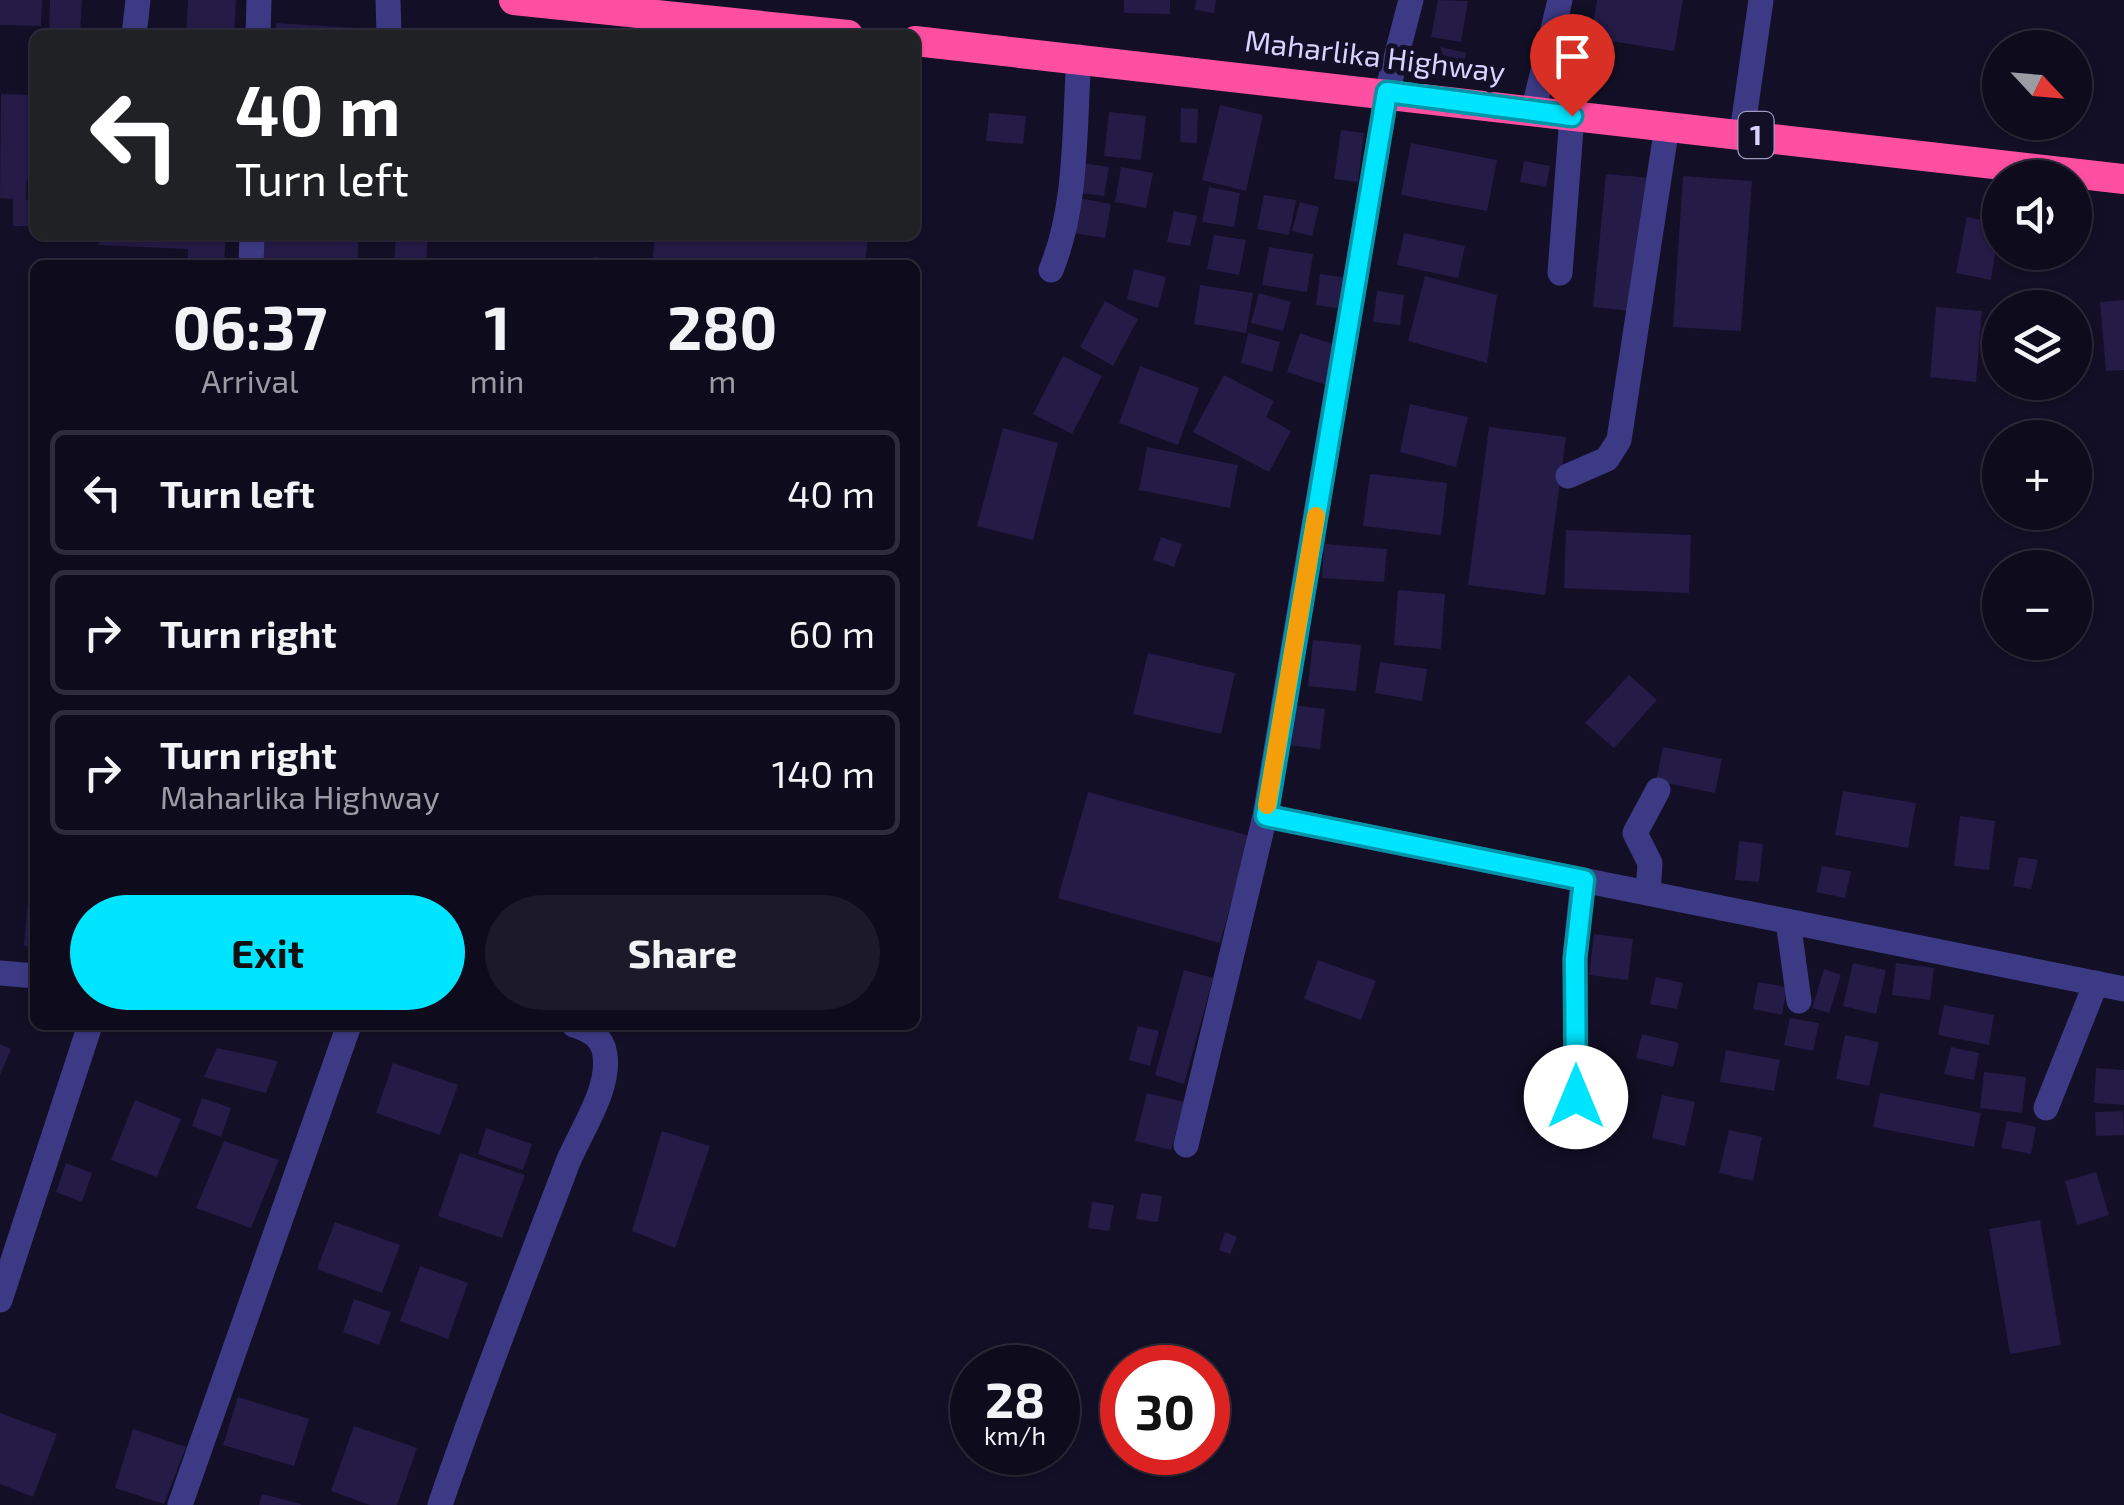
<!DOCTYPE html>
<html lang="en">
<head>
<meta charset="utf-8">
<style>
  body { margin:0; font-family:"Exo 2",sans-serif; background:#1c1929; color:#f1f3f6; height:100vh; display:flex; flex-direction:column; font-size:38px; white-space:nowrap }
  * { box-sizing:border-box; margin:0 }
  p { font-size:32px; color:#9b9ba3 }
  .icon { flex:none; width:55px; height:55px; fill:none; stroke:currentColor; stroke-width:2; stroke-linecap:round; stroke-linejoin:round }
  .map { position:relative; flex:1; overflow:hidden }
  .side { position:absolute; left:30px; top:260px; width:890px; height:770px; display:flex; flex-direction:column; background:#0e0b1c; border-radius:15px; box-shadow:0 2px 8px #0004,0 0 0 2px #2e2b3b }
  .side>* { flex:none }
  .guide { position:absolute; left:30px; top:30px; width:890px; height:210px; border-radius:15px; box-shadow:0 2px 8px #0004,0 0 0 2px #2e2b3b; background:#202124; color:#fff; overflow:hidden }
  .needle { width:65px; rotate:116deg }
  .buttons { position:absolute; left:1982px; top:30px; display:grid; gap:20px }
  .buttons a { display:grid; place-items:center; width:110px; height:110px; border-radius:50%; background:#0e0b1c; box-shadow:0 2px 8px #0004,0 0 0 2px #2e2b3b; font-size:50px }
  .speed { position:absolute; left:950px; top:1345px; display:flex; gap:20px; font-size:50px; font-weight:700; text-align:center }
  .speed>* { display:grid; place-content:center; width:130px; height:130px; border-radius:50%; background:#0e0b1c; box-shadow:0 2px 8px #0004,0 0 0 2px #2e2b3b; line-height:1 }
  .speed small { font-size:25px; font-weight:400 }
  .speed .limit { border:15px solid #d22; background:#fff; color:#111 }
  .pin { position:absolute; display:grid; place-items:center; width:85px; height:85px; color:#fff; margin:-102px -42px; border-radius:50% 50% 50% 0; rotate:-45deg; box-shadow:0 0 10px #0007 }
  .pin .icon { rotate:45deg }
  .me { position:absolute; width:110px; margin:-55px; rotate:0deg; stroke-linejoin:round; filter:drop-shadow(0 0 8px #0008) }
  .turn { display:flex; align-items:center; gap:35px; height:210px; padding:0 40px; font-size:45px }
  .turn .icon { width:130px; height:130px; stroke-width:2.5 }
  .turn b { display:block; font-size:70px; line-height:85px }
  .eta { display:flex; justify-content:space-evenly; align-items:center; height:170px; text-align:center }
  .eta b { font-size:60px; font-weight:700; line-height:70px }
  .primary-button { display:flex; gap:20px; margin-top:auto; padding:20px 40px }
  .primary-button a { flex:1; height:115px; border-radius:60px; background:#00e5ff; color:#111; font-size:40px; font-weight:700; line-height:115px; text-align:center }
  .primary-button a+a { background:#1c1929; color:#f1f3f6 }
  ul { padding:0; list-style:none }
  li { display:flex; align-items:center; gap:30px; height:125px; margin:0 20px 15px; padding:0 20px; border:5px solid #2e2b3b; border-radius:15px }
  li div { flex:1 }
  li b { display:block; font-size:38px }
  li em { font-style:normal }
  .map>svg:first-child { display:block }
</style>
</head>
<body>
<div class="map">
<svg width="2124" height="1505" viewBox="0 0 2124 1505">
  <rect width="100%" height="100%" fill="#130f26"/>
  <path fill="#241b47" d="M 0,0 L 42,0 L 41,26 L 0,25 Z
    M 50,0 L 82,0 L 80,35 L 49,35 Z
    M 188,0 L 236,0 L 234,35 L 186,35 Z
    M 1124,0 L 1170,0 L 1170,14 L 1124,13 Z
    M 1196,0 L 1216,0 L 1214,13 L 1195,10 Z
    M 1438,0 L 1468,1 L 1461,42 L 1431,37 Z
    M 1597,0 L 1683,0 L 1674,51 L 1591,38 Z
    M 276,23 L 373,29 L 372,35 L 275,35 Z
    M 1441,47 L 1466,53 L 1462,70 L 1437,63 Z
    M 1,94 L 34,95 L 35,182 L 27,180 L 26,200 L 35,200 L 35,226 L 13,226 L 13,199 L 0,198 Z
    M 1220,105 L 1263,115 L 1246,191 L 1202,180 Z
    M 1181,108 L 1198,109 L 1197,143 L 1180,142 Z
    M 1109,112 L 1146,116 L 1141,160 L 1104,156 Z
    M 989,113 L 1026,116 L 1023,144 L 986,141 Z
    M 1341,130 L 1364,133 L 1358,182 L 1334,179 Z
    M 1411,143 L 1497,160 L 1487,211 L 1401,195 Z
    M 1524,161 L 1550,166 L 1546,187 L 1520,182 Z
    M 1083,163 L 1109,167 L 1104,196 L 1079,193 Z
    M 1121,167 L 1153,173 L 1146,208 L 1115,202 Z
    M 1606,174 L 1652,178 L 1639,312 L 1593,307 Z
    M 1683,176 L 1752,181 L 1741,331 L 1673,327 Z
    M 1209,187 L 1240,193 L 1234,227 L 1202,222 Z
    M 1264,195 L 1296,200 L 1289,235 L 1257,229 Z
    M 1079,198 L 1111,204 L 1105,238 L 1073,233 Z
    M 1300,202 L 1319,207 L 1312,236 L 1292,231 Z
    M 1174,211 L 1197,216 L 1190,246 L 1167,242 Z
    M 1967,217 L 2000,224 L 1991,280 L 1956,273 Z
    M 1404,233 L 1465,246 L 1458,278 L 1397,265 Z
    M 99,235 L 226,235 L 224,265 L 187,265 L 188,249 L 98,245 Z
    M 262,235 L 359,235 L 357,265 L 260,265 Z
    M 396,235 L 428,235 L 426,265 L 394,265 Z
    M 655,235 L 868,235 L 865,265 L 652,265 Z
    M 1214,235 L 1246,240 L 1239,275 L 1207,269 Z
    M 1269,247 L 1313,254 L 1307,292 L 1262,285 Z
    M 593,257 L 631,261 L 631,265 L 592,265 Z
    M 1134,269 L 1166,277 L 1158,308 L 1127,299 Z
    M 1320,274 L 1348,278 L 1343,309 L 1316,305 Z
    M 1425,276 L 1497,295 L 1487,363 L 1408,341 Z
    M 1200,285 L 1253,293 L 1246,333 L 1194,324 Z
    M 1377,291 L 1404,295 L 1400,325 L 1373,322 Z
    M 1259,293 L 1291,302 L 1283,331 L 1251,323 Z
    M 2124,300 L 2124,370 L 2106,371 L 2100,302 Z
    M 1105,301 L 1138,319 L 1113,366 L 1080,347 Z
    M 1936,307 L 1982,311 L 1976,382 L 1930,377 Z
    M 1248,333 L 1280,342 L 1272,372 L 1241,363 Z
    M 1300,333 L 1338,346 L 1326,385 L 1287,372 Z
    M 1063,356 L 1102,376 L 1072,434 L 1033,414 Z
    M 1140,366 L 1199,388 L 1178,445 L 1119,423 Z
    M 1224,375 L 1274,401 L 1266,417 L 1291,431 L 1269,472 L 1193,432 Z
    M 1410,404 L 1468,417 L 1456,467 L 1400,452 Z
    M 1489,427 L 1566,437 L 1545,595 L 1468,585 Z
    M 1003,428 L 1058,443 L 1033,540 L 977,526 Z
    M 1147,447 L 1238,465 L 1230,508 L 1139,490 Z
    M 1370,474 L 1447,483 L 1441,535 L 1363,526 Z
    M 1566,530 L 1691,535 L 1689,593 L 1564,588 Z
    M 1161,537 L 1182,544 L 1174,567 L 1153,560 Z
    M 1324,544 L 1387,549 L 1384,582 L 1322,578 Z
    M 1398,590 L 1445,594 L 1441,649 L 1394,645 Z
    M 1313,640 L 1361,645 L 1356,691 L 1308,686 Z
    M 1148,653 L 1235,673 L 1221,734 L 1133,714 Z
    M 1380,662 L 1427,669 L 1422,701 L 1375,693 Z
    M 1629,675 L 1657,700 L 1614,748 L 1585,723 Z
    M 1292,705 L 1325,709 L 1320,749 L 1287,745 Z
    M 1663,747 L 1722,759 L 1715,793 L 1656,781 Z
    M 1843,791 L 1916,803 L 1908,848 L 1835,835 Z
    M 1088,792 L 1250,836 L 1220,943 L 1058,898 Z
    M 1960,816 L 1995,821 L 1989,870 L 1954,866 Z
    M 1739,841 L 1763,844 L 1759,882 L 1735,880 Z
    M 2019,857 L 2038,860 L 2031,889 L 2013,886 Z
    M 1822,866 L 1851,871 L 1845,898 L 1816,892 Z
    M 31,868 L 35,868 L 35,947 L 24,946 Z
    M 1594,934 L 1633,939 L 1628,980 L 1589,975 Z
    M 1318,960 L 1376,981 L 1361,1020 L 1304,999 Z
    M 1853,963 L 1886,970 L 1876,1014 L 1843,1006 Z
    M 1896,963 L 1934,968 L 1930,1000 L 1892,995 Z
    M 1824,969 L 1841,975 L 1829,1013 L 1812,1008 Z
    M 1184,970 L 1213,978 L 1184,1084 L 1155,1075 Z
    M 1656,977 L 1683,983 L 1677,1009 L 1650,1004 Z
    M 1758,982 L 1787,987 L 1782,1015 L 1753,1009 Z
    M 1944,1005 L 1994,1015 L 1989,1045 L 1938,1035 Z
    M 1790,1018 L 1819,1023 L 1813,1051 L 1784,1045 Z
    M 1138,1026 L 1159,1031 L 1150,1066 L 1129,1060 Z
    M 1642,1034 L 1679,1043 L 1673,1067 L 1636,1058 Z
    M 1845,1035 L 1879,1042 L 1869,1086 L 1836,1079 Z
    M 0,1044 L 11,1049 L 0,1075 Z
    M 1951,1047 L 1979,1053 L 1974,1080 L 1944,1074 Z
    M 217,1048 L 278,1061 L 266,1093 L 204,1077 Z
    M 1726,1050 L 1780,1060 L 1774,1091 L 1720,1082 Z
    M 393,1063 L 458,1085 L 440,1135 L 376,1113 Z
    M 2096,1068 L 2124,1070 L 2124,1105 L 2094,1103 Z
    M 1984,1072 L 2026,1077 L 2022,1113 L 1980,1108 Z
    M 1147,1093 L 1184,1102 L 1171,1150 L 1135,1141 Z
    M 1880,1093 L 1981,1113 L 1974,1147 L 1873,1127 Z
    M 1662,1095 L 1695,1102 L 1685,1146 L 1652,1138 Z
    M 202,1098 L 231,1108 L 221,1137 L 192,1126 Z
    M 135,1100 L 181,1119 L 157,1177 L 111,1160 Z
    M 2123,1111 L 2124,1135 L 2096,1136 L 2095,1112 Z
    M 2007,1121 L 2036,1127 L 2031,1154 L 2001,1148 Z
    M 486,1128 L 532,1144 L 523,1170 L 478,1154 Z
    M 1729,1130 L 1762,1137 L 1753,1181 L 1719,1173 Z
    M 662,1131 L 710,1146 L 675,1248 L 632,1231 Z
    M 224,1141 L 279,1160 L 251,1228 L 196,1208 Z
    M 460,1153 L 525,1175 L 502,1238 L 438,1216 Z
    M 66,1163 L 92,1173 L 82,1202 L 56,1192 Z
    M 2096,1172 L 2109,1215 L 2077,1225 L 2065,1181 Z
    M 1141,1193 L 1162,1196 L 1158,1222 L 1136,1219 Z
    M 1092,1202 L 1114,1205 L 1109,1231 L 1088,1228 Z
    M 2040,1220 L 2061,1345 L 2010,1354 L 1989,1229 Z
    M 335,1222 L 400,1245 L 382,1293 L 317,1269 Z
    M 1225,1232 L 1237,1237 L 1230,1254 L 1219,1250 Z
    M 420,1266 L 468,1283 L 448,1339 L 400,1321 Z
    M 354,1299 L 391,1312 L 379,1345 L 343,1332 Z
    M 238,1397 L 309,1419 L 294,1466 L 223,1445 Z
    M 0,1413 L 57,1434 L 33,1497 L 0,1484 Z
    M 354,1426 L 417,1448 L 397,1505 L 370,1505 L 331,1491 Z
    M 133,1429 L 186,1447 L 164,1504 L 115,1488 Z
    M 262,1494 L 301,1504 L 301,1505 L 259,1505 Z"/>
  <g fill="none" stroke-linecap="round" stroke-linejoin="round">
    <path stroke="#3d3a85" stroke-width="25" d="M 388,0 L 389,35
      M 134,35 L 138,0
      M 258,35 L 259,0
      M 1533,112 L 1560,0
      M 1742,133 L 1761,0
      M 251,265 L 252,235
      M 1051,270 C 1078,205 1074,126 1079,57
      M 1560,273 L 1572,116
      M 1568,476 L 1607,459 L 1619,440 L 1667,126
      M 1265,816 L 2124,989
      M 1648,893 L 1650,863 L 1635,833 L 1658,790
      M 1788,921 L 1799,1001
      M 0,973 L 35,976
      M 1576,1097 L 1575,957 L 1583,880
      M 2046,1108 L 2096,983
      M 1186,1145 L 1265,816 L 1387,92 L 1411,0
      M 0,1300 L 90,1025
      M 180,1505 L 349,1025
      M 440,1505 C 479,1390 525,1275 568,1162 C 581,1130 610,1090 605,1055 C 603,1037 590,1030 574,1025"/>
    <path stroke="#ff4fa3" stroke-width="30" d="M 514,0 L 848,35
      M 915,41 L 2124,179"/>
  </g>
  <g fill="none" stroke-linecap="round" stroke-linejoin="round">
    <g stroke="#0095a6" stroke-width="25">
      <path id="route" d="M 1572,116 L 1387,92 L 1266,816 L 1584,880 L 1575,958 L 1576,1097"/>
    </g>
    <use href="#route" stroke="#00e5ff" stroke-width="18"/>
    <path stroke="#f59e0b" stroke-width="18" d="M 1267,805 L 1316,516"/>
  </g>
  <g text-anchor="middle" stroke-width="10" stroke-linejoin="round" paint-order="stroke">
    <rect fill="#130f26" stroke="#9e99be" stroke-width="2.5" x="1738.5" y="112" width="35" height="46" rx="8"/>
    <g font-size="28" font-weight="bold" fill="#d9d4ff">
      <text x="1756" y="145">1</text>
    </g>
    <g font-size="30" fill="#d9d4ff" stroke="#130f26">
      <text transform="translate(1375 57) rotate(7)" y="10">Maharlika Highway</text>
    </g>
  </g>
</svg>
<div class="buttons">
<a><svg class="needle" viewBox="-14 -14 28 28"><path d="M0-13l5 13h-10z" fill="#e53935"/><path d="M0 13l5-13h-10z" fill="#9b9ba3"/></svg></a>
<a><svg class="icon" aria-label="sound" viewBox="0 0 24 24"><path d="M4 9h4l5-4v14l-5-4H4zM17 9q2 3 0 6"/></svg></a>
<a><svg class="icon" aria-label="layers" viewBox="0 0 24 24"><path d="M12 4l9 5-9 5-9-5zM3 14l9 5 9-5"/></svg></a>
<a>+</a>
<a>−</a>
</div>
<div class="speed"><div>28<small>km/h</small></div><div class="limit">30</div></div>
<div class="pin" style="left:1572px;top:116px;background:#d93025"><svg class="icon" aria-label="arrive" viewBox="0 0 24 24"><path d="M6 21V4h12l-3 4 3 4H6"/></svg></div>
<svg class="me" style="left:1576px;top:1097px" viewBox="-20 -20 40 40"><circle r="19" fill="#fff"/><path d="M0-13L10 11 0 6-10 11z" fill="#00e5ff"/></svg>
<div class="guide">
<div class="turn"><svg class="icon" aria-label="left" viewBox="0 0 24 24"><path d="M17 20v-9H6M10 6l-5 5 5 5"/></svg><div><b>40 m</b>Turn left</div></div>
</div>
<section class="side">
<div class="eta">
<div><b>06:37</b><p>Arrival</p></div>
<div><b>1</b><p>min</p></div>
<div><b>280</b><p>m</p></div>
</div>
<ul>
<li><svg class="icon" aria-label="left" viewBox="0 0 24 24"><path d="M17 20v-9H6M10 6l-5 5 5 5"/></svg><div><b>Turn left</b></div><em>40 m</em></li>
<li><svg class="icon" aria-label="right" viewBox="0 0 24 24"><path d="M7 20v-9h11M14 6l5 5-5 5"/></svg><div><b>Turn right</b></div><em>60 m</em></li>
<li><svg class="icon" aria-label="right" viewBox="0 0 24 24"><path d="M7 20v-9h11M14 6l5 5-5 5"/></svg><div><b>Turn right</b><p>Maharlika Highway</p></div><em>140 m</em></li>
</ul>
<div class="primary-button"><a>Exit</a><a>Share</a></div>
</section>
</div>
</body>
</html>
